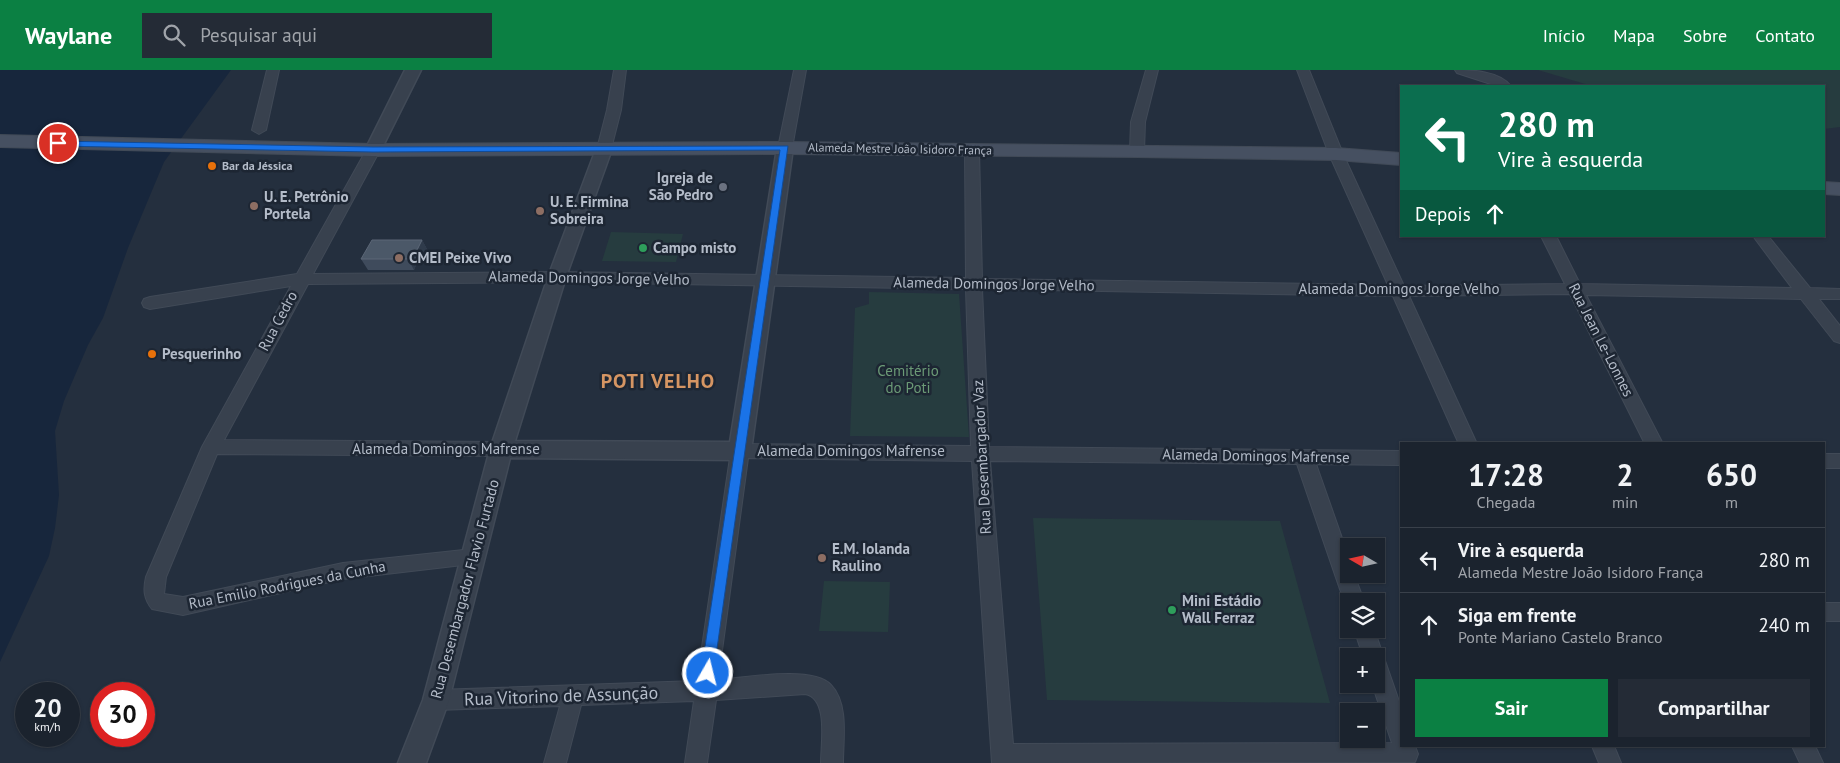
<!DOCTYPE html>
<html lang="pt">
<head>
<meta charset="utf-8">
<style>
  body { margin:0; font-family:"PT Sans",sans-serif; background:#242b36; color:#f1f3f6; height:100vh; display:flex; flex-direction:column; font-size:19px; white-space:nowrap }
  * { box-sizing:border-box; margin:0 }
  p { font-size:16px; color:#a0a4aa }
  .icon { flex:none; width:28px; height:28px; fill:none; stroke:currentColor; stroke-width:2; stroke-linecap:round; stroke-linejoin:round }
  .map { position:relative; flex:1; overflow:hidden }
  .panel { position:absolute; left:1400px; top:372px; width:425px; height:305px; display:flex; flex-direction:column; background:#1b232e; border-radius:0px; box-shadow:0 1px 4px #0004,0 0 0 1px #39404a }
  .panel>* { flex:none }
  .top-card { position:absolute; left:1400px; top:15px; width:425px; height:152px; border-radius:0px; box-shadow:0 1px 4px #0004,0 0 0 1px #39404a; background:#0b6e4f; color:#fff; overflow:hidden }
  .needle { width:32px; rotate:279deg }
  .controls { position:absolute; left:1340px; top:468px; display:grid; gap:10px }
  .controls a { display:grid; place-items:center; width:45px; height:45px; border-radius:0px; background:#1b232e; box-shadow:0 1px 4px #0004,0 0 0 1px #39404a; font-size:25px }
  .speed { position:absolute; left:15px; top:612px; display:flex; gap:10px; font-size:25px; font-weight:700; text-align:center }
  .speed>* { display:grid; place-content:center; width:65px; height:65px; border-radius:50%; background:#1b232e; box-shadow:0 1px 4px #0004,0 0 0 1px #39404a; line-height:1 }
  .speed small { font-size:12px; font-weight:400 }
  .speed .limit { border:8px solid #d22; background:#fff; color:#111 }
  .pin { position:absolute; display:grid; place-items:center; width:42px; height:42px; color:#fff; margin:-21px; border:2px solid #fff; border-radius:50%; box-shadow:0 1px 5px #0007 }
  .me { position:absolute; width:55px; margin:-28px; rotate:8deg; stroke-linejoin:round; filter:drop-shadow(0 0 4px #0008) }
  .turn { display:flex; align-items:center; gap:18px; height:105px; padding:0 15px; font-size:22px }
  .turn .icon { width:65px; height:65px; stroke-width:2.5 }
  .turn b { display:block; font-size:35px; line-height:42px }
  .then { display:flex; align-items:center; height:48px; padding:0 15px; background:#0003; gap:10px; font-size:19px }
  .eta { display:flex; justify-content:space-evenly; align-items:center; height:85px; text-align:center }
  .eta b { font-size:30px; font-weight:700; line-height:35px }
  .primary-button { display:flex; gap:10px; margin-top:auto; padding:10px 15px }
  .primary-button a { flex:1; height:58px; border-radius:0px; background:#0b8043; color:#fff; font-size:20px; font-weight:700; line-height:58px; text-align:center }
  .primary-button a+a { background:#242b36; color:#f1f3f6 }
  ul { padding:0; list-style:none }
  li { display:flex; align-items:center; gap:15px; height:65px; padding:0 15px; border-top:1px solid #39404a }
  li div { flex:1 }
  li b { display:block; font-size:19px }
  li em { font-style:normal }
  header { display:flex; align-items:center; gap:30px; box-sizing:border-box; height:70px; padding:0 25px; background:#0b8043; color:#fff }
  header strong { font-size:24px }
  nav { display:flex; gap:28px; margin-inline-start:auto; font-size:18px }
  .search { width:350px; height:45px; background:#242b36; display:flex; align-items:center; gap:12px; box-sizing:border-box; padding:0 18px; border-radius:0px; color:#a0a4aa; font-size:19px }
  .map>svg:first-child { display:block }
</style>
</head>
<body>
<header>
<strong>Waylane</strong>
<div class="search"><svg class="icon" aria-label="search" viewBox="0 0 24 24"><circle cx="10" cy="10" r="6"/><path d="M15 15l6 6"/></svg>Pesquisar aqui</div>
<nav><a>Início</a><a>Mapa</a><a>Sobre</a><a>Contato</a></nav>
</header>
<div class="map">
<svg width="1840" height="693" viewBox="0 0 1840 693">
  <rect width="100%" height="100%" fill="#242f3e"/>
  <path fill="#263c3f" d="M 1538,0 L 1840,0 L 1840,57 L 1824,59 L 1824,16 L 1592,16 Z
    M 611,162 L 683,164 L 676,192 L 602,191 Z
    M 869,222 L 959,224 L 969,367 L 850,366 L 855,238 L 869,234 Z
    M 1033,448 L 1280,451 L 1330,633 L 1047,630 Z
    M 824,511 L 890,512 L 888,562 L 819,561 Z"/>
  <path fill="#17263c" d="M 0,0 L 231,0 L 164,92 L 128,178 L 103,248 L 88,275 L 64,331 L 55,361 L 59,425 L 55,458 L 49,486 L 0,592 Z"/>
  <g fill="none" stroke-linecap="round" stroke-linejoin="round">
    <g stroke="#414a57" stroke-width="2">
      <path id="minor" d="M 267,0 L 279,0 L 266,60 L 259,64 L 252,60 Z
        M 614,0 L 626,0 L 621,40 L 611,79 L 604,83 L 597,79 L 607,40 Z
        M 794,0 L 806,0 L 792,78 L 785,82 L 778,78 Z
        M 1146,0 L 1158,0 L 1145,52 L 1144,81 L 1137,85 L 1130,81 L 1131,52 Z
        M 1297,0 L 1309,0 L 1343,84 L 1404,216 L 1565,214 L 1541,166 L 1556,166 L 1580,214 L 1792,218 L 1753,166 L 1768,166 L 1810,218 L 1840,219 L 1840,229 L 1819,229 L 1840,256 L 1840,273 L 1834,271 L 1801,229 L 1586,225 L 1663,374 L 1645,374 L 1570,224 L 1409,226 L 1477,374 L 1459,374 L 1393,226 L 982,219 L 989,377 L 1401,381 L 1401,395 L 1316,394 L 1349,488 L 1349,504 L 1354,504 L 1364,531 L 1349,531 L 1349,538 L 1344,531 L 1297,394 L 990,391 L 1013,674 L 1392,673 L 1372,614 L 1376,614 L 1376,586 L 1363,586 L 1354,559 L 1374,559 L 1401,637 L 1401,676 L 1415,676 L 1418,684 L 1415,692 L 992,693 L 972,391 L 748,388 L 718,610 C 744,608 813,595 831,615 C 849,634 843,669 843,693 L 821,693 C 821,674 829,628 805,624 L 716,630 L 707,693 L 685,693 L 694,631 L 581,635 L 566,693 L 544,693 L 560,636 L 436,640 L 428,637 L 425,630 L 428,623 L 436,620 L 697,611 L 731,381 L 734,376 L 740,374 L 971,376 L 966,219 L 557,212 L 308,214 L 224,370 L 501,372 L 507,374 L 510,379 L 507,384 L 501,386 L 217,384 L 166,507 L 164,524 L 183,527 L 343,493 L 473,479 L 480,481 L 483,487 L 480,493 L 343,509 L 183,545 L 152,539 C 144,529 143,520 146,507 L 202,377 L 291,216 L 150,239 L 144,237 L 142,233 L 144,229 L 150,227 L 297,204 L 368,77 L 373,76 L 380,80 L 313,204 L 557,202 L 966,208 L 965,80 L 972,76 L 979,80 L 982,209 L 1388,215 L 1329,84 Z
        M 1455,0 C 1472,0 1499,1 1511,16 L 1497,16 L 1457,3 Z
        M 1824,384 L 1840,384 L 1840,398 L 1824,398 Z
        M 1824,533 L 1840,533 L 1840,551 L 1824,551 Z
        M 1592,676 L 1614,676 L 1621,693 L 1599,693 Z
        M 1792,676 L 1815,676 L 1823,693 L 1800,693 Z"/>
    </g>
    <g stroke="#414a57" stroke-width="3">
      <path id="tertiary" d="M 405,0 L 421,0 L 379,84 L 367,84 L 365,80 Z
        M 785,73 L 791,74 L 793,78 L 751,381 L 748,387 L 740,390 L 510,388 L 449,630 L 426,693 L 398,693 L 423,630 L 490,379 L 548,207 L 596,79 L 598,75 L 610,75 L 612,79 L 566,207 L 515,371 L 730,372 L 777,78 L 779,74 Z"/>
    </g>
    <g stroke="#414a57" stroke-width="2">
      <path id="secondary" d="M 0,65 L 373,74 L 785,72 L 1336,78 L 1401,83 L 1401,95 L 1336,90 L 1137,87 L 785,84 L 373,86 L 0,77 Z
        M 1824,112 L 1840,113 L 1840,125 L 1824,124 Z"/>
    </g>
    <use href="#minor" fill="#38414e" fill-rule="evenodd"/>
    <use href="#tertiary" fill="#38414e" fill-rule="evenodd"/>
    <use href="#secondary" fill="#465061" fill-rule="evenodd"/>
  </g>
  <path fill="#3f4b5c" d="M 422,170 L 428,181 L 421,195 L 416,195 L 414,200 L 368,200 L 361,189 Z"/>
  <path fill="#2f3b4b" d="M 422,170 L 428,181 L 421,195 L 415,184 Z
    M 411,184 L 416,195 L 414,200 L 408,189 Z"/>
  <path fill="#4b5868" stroke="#5c6777" d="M 372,170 L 422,170 L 415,184 L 411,184 L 408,189 L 361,189 Z"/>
  <path fill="#1a73e8" stroke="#114b97" d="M 55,71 L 373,77 L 788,76 L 713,607 L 708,609 L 703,607 L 701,603 L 780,80 L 373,82 L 58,76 L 54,73 Z"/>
  <g fill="#e8710a" stroke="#1d2633" stroke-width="2">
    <circle cx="212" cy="96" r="5"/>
    <circle cx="152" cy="284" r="5"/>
  </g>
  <circle fill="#6b7280" stroke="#1d2633" stroke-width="2" cx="723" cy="117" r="5"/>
  <g fill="#8d6e63" stroke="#1d2633" stroke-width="2">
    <circle cx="254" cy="136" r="5"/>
    <circle cx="540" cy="141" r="5"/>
    <circle cx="399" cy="188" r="5"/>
    <circle cx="822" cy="488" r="5"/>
  </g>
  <g fill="#2e9e5b" stroke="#1d2633" stroke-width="2">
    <circle cx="643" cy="178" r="5"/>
    <circle cx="1172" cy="540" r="5"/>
  </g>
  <g text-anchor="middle" stroke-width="5" stroke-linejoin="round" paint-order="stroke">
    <g font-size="12" fill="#b4bcc9" stroke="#1d2633">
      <text transform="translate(900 79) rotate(1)" y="4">Alameda Mestre João Isidoro França</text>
    </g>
    <g font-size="12" font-weight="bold" fill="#b4bcc9" stroke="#1d2633" text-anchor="start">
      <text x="222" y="100">Bar da Jéssica</text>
    </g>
    <g font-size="15" font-weight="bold" fill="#b4bcc9" stroke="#1d2633" text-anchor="start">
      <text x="713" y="113" text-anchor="end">Igreja de<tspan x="713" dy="17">São Pedro</tspan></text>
      <text x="264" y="132">U. E. Petrônio<tspan x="264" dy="17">Portela</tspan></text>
      <text x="550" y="137">U. E. Firmina<tspan x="550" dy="17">Sobreira</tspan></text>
      <text x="653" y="183">Campo misto</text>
      <text x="409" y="193">CMEI Peixe Vivo</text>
      <text x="162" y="289">Pesquerinho</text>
      <text x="832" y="484">E.M. Iolanda<tspan x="832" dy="17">Raulino</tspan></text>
      <text x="1182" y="536">Mini Estádio<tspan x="1182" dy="17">Wall Ferraz</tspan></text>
    </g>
    <g font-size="15" fill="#b4bcc9" stroke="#1d2633">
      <text transform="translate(589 208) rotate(1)" y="5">Alameda Domingos Jorge Velho</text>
      <text transform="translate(994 214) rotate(1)" y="5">Alameda Domingos Jorge Velho</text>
      <text x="1399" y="224">Alameda Domingos Jorge Velho</text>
      <text transform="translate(278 251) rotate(-62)" y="5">Rua Cedro</text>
      <text transform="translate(1601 270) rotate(63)" y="5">Rua Jean Le-Lonnes</text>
      <text x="446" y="384">Alameda Domingos Mafrense</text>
      <text x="851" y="386">Alameda Domingos Mafrense</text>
      <text transform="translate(1256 386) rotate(1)" y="5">Alameda Domingos Mafrense</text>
      <text transform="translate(982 387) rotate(-93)" y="5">Rua Desembargador Vaz</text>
      <text transform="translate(287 515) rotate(-11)" y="5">Rua Emilio Rodrigues da Cunha</text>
      <text transform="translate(465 519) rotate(-75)" y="5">Rua Desembargador Flavio Furtado</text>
    </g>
    <g font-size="15" fill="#6b9a76" stroke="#1d2633">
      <text x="908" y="306">Cemitério<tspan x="908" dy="17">do Poti</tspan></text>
    </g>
    <g font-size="18" fill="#b4bcc9" stroke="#1d2633">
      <text transform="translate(561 626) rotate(-2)" y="6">Rua Vitorino de Assunção</text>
    </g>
    <g font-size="20" font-weight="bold" letter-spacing="1" fill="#d59563" stroke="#1d2633">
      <text x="658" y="318">POTI VELHO</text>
    </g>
  </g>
</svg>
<div class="controls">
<a><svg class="needle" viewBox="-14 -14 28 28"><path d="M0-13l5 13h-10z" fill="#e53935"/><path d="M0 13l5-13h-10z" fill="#a0a4aa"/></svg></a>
<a><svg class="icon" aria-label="layers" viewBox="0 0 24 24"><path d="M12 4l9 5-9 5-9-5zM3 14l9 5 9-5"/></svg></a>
<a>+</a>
<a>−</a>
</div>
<div class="speed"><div>20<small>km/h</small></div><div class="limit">30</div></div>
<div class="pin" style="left:58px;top:73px;background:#d93025"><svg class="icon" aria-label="arrive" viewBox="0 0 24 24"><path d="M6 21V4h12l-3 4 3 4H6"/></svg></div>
<svg class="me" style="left:708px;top:603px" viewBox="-20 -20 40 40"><circle r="17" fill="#1a73e8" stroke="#fff" stroke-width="3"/><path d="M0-11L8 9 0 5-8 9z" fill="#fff"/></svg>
<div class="top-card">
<div class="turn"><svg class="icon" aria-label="left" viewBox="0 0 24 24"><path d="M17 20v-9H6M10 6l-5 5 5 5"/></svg><div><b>280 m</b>Vire à esquerda</div></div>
<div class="then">Depois<svg class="icon" aria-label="ahead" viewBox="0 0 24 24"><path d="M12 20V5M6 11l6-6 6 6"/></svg></div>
</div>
<section class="panel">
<div class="eta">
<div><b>17:28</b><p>Chegada</p></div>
<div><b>2</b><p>min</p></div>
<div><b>650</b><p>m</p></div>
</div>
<ul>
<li><svg class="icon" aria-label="left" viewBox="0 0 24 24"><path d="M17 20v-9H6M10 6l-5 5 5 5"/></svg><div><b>Vire à esquerda</b><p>Alameda Mestre João Isidoro França</p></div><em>280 m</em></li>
<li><svg class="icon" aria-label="ahead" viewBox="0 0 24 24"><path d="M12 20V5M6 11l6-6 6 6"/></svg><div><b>Siga em frente</b><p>Ponte Mariano Castelo Branco</p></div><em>240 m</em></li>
</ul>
<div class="primary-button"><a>Sair</a><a>Compartilhar</a></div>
</section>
</div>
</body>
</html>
